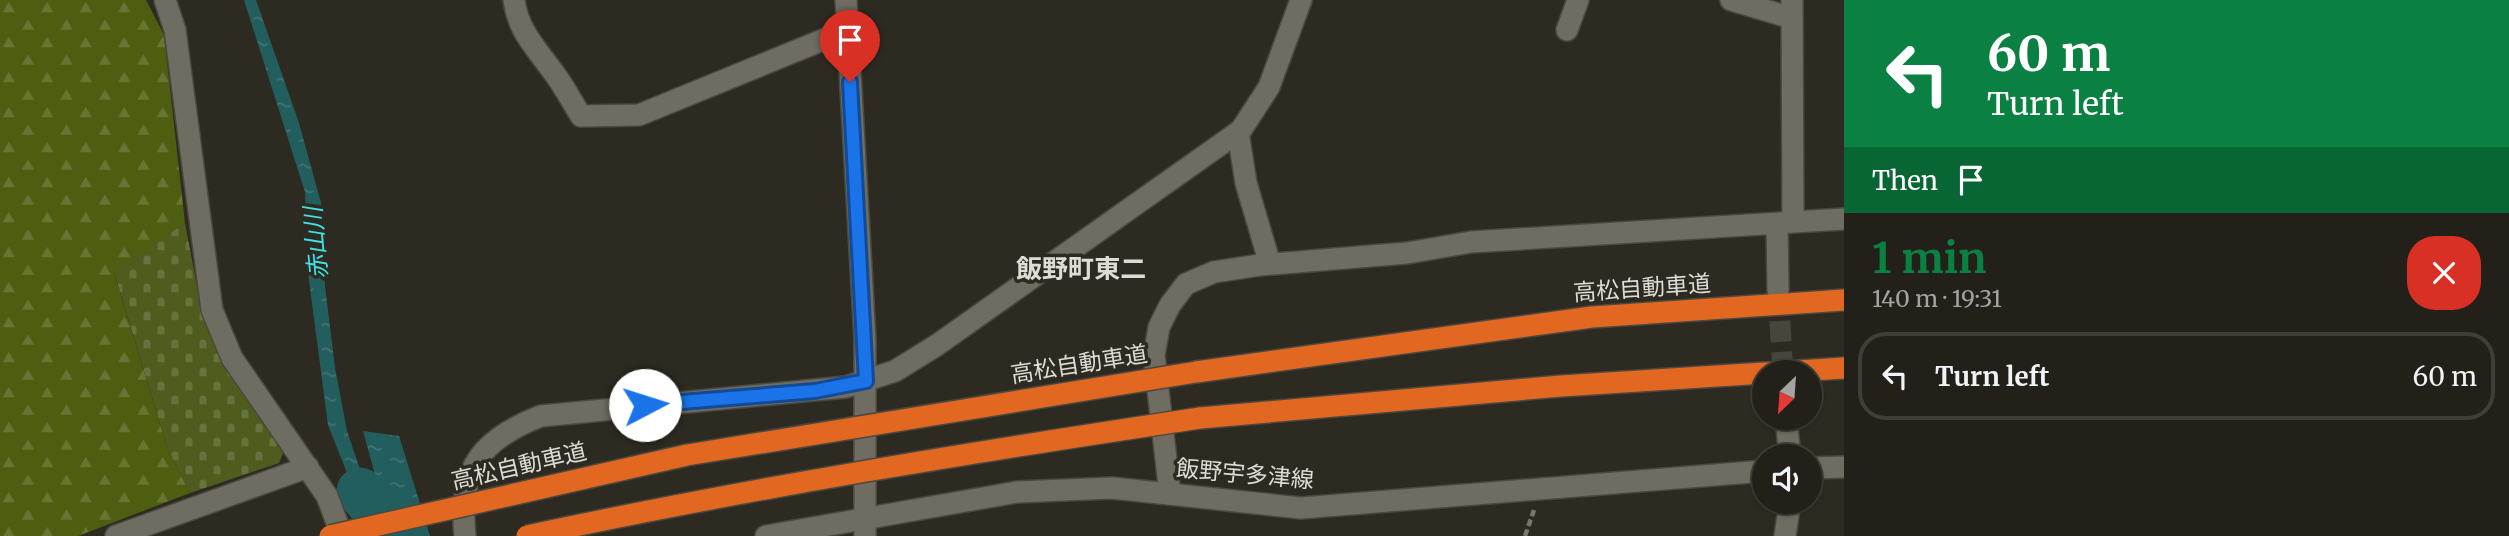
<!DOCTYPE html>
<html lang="en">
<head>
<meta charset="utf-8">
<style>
  body { margin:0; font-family:Merriweather,"Noto Sans JP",serif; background:#2a2822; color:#f1f3f6; height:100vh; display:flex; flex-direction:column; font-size:26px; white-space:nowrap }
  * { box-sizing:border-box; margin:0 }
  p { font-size:23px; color:#a2a3a2 }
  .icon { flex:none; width:38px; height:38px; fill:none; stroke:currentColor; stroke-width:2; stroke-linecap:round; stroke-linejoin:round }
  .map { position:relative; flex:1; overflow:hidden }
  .panel { display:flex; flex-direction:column; background:#222019; width:665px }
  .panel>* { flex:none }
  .hud { background:#0b8043; color:#fff; overflow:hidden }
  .needle { width:46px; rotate:205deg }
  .controls { position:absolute; left:1752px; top:360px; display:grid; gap:14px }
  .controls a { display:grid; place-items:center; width:70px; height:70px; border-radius:50%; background:#222019; box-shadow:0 2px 5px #0004,0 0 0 2px #3f3e38; font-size:35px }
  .pin { position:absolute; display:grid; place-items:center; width:60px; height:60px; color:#fff; margin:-72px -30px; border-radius:50% 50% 50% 0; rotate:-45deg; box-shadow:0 0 7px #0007 }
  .pin .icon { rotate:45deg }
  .me { position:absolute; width:77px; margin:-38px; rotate:85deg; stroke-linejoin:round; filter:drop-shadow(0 0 5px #0008) }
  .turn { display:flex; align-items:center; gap:24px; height:147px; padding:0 28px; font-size:32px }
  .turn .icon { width:91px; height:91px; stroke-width:2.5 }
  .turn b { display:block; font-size:49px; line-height:60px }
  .then { display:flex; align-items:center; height:66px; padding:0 28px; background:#0003; gap:14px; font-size:26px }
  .round { display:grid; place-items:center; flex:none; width:74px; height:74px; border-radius:28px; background:#2a2822 }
  .overview { display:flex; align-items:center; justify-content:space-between; height:119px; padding:0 28px }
  h1 { font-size:42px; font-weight:700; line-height:52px; color:#0b8043 }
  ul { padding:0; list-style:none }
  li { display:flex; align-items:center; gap:21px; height:88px; margin:0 14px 10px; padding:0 14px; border:4px solid #3f3e38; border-radius:28px }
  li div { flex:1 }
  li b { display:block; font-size:26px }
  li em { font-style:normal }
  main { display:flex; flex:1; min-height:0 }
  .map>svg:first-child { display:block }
</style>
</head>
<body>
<main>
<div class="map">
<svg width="1844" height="536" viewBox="0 0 1844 536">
  <defs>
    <pattern id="forest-firs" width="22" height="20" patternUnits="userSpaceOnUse" patternTransform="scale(1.75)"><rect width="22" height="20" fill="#4e5e10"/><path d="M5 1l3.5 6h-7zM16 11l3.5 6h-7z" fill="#677432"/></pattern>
    <pattern id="cemetery-stones" width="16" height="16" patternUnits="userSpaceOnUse" patternTransform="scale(1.75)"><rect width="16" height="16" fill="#4e5c1d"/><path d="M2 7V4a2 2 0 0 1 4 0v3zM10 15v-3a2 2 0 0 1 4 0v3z" fill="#67733d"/></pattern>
    <pattern id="water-ripples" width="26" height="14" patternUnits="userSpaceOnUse" patternTransform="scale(1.75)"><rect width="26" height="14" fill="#235e5e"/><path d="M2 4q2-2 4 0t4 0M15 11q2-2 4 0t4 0" fill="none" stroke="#427474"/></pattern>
  </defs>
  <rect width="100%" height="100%" fill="#2d2b21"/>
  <path fill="url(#forest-firs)" d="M 0,0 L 146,0 L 164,35 L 185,223 L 114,273 L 168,450 L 190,493 L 78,536 L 0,536 Z"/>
  <path fill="url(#cemetery-stones)" d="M 185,223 L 200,302 L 221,359 L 286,446 L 279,463 L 190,493 L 168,450 L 114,272 Z"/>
  <path fill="url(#water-ripples)" d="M 244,0 L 256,0 L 299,123 L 321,203 L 325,286 L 335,368 L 347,431 L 366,487 L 375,536 L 362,536 L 353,488 L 328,425 L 309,280 L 305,192 Z
    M 363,431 L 399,436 L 430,536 L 392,536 Z"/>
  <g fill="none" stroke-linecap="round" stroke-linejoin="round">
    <path stroke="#235e5e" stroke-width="47" d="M 360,491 L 396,536"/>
    <path stroke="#48463c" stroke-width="21" stroke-dasharray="21 10" stroke-linecap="butt" d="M 1778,290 L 1783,373"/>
    <g stroke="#4a483f" stroke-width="24">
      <path id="minor" d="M 165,0 L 175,30 L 212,310 L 232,358 L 327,496 L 342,536
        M 514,0 C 518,31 536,48 554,73 C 564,86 572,102 581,116 L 639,115 L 847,30
        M 1731,0 L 1792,18
        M 1792,0 L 1793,222
        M 1567,30 L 1578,0
        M 1238,132 L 1246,183 L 1270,264
        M 1777,224 L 1778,290
        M 1786,418 L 1790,457
        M 1170,494 L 1154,355 L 1159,327 L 1170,305 L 1186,284 L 1214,272 L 1260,265 L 1407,253 L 1471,242 L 1844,219
        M 116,536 L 308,467
        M 465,536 C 458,469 481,439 541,416 L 846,387 L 895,371 L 937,345 L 1241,130 L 1269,87 L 1301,0
        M 1785,536 L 1790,502"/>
    </g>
    <g stroke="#4a483f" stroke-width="24">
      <path id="tertiary" d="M 846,0 L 865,339 L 865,536"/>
    </g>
    <g stroke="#4a483f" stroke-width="24">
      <path id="secondary" d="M 1810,468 L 1844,467
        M 766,536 L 1017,492 L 1112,488 L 1301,508 L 1764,471"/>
    </g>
    <g stroke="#4a483f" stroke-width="24">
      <path id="motorway" d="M 1196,372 L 1592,317 L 1844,300
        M 1767,373 L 1844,368
        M 1200,418 L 1561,386 L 1764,373"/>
    </g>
    <path stroke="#78766e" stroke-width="4.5" stroke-dasharray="7 3.5" stroke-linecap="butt" d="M 1525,536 L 1534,510"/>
    <use href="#minor" stroke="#6f6c61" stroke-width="21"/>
    <use href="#tertiary" stroke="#6f6c61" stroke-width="21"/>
    <use href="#secondary" stroke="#6f6c61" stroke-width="21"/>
    <use href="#motorway" stroke="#e26721" stroke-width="21"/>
    <g stroke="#4a483f" stroke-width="24" stroke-linecap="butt">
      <path id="motorway-bridge" d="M 330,536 L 687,455 L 1196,372
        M 527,536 C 750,488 974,452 1200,418"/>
    </g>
    <use href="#motorway-bridge" stroke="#e26721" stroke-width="21"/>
  </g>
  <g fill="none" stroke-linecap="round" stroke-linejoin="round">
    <g stroke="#114b97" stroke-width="18">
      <path id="route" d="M 645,405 L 815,391 L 866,381 L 850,82"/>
    </g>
    <use href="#route" stroke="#1a73e8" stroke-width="12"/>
  </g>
  <g text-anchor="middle" stroke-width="7" stroke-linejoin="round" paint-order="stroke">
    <g font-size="23" fill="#dedcd6" stroke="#2d2b21">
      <text transform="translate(1642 288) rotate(-4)" y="8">高松自動車道</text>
      <text transform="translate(1079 364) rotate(-9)" y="8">高松自動車道</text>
      <text transform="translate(519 466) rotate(-13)" y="8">高松自動車道</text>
      <text transform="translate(1245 474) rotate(5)" y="8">飯野宇多津線</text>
    </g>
    <g font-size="24" font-style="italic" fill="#3de3e4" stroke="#2d2b21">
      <text transform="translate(316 243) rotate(-95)" y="8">赤山川</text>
    </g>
    <g font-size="26" font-weight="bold" fill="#dedcd6" stroke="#2d2b21">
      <text x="1081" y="278">飯野町東二</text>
    </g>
  </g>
</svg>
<div class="controls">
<a><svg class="needle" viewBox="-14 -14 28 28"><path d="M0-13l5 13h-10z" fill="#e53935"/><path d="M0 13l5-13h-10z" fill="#a2a3a2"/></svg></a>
<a><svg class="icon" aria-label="sound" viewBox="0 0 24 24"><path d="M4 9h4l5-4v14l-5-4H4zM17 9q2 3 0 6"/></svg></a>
</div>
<div class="pin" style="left:850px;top:82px;background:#d93025"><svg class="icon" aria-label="arrive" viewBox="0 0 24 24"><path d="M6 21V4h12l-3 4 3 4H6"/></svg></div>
<svg class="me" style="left:645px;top:405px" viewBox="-20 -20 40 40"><circle r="19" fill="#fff"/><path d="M0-13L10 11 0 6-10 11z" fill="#1a73e8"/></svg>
</div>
<section class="panel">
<div class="hud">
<div class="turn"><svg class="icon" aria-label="left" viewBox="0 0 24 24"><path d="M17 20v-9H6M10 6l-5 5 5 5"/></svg><div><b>60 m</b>Turn left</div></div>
<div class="then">Then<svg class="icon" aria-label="arrive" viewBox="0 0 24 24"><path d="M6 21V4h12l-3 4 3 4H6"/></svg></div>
</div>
<div class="overview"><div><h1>1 min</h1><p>140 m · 19:31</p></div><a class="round" style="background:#d93025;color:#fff"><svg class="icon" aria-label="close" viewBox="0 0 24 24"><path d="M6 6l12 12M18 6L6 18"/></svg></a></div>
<ul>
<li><svg class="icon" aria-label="left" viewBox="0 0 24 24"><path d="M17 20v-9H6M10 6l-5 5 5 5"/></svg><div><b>Turn left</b></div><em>60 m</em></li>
</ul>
</section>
</main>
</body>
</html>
